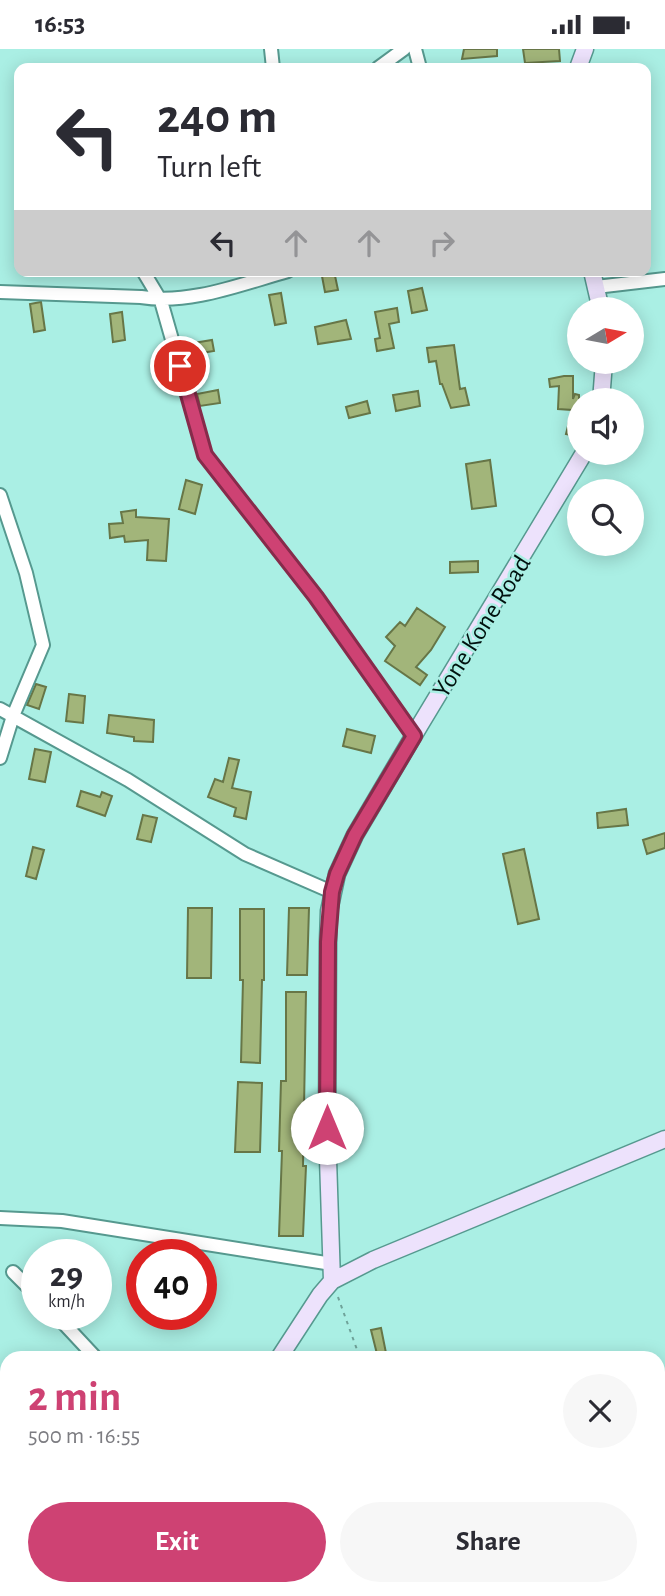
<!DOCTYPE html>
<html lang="en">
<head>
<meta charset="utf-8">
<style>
  body { margin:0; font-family:"Alegreya Sans",sans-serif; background:#f7f7f7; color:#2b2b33; height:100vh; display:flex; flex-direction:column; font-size:26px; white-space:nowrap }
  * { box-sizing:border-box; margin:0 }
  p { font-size:23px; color:#7c7c81 }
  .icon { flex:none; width:38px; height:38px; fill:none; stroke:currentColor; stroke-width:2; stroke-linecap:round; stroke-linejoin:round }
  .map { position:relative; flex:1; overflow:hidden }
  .drawer { position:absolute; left:0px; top:1302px; width:665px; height:245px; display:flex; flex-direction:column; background:#fff; border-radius:21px 21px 0 0; box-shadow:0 4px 18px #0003 }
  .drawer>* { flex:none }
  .hud { position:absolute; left:14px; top:14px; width:637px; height:214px; border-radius:14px; box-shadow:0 4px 18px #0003; background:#fff; color:#2b2b33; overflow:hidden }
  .needle { width:46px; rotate:80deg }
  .buttons { position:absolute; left:567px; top:248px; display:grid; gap:14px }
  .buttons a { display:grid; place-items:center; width:77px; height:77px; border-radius:50%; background:#fff; box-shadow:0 4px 18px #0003; font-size:35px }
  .speed { position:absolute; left:21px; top:1190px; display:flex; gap:14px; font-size:35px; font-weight:700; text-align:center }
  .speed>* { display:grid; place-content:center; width:91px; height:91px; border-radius:50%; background:#fff; box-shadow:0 4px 18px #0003; line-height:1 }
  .speed small { font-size:18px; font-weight:400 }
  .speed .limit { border:10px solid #d22; background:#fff; color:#111 }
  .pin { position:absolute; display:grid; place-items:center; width:60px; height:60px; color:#fff; margin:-30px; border:4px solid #fff; border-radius:50%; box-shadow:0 2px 7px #0007 }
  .me { position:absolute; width:77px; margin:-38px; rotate:0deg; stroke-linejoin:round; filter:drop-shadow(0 0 5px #0008) }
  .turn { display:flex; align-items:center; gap:24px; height:147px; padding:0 28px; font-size:32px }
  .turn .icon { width:91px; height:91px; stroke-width:2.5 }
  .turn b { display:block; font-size:49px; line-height:60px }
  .lanes { display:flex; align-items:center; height:66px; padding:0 28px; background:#0003; justify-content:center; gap:35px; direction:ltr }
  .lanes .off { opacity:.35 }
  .round { display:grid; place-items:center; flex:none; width:74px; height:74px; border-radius:37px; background:#f7f7f7 }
  .headline { display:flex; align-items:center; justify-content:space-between; height:119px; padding:0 28px }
  h1 { font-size:42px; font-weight:700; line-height:52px; color:#ce4273 }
  .action { display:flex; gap:14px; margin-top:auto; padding:14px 28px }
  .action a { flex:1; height:80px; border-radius:42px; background:#ce4273; color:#fff; font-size:28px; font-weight:700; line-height:80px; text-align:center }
  .action a+a { background:#f7f7f7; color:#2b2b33 }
  .status { display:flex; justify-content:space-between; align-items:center; height:49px; padding:0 35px; background:#fff; direction:ltr }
  .status svg { height:19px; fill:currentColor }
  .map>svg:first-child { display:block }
</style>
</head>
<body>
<div class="status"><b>16:53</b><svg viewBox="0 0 49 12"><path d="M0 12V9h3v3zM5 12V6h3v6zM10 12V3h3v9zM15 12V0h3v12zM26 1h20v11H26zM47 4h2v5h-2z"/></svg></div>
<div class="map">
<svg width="665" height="1547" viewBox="0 0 665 1547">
  <rect width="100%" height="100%" fill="#aaefe4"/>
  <path fill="#a2b57a" stroke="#677647" stroke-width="2" d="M 464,0 L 497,0 L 497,7 L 462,10 Z
    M 523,0 L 559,0 L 560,12 L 525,14 Z
    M 321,222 L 334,222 L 338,241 L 325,243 Z
    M 422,239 L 427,261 L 412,264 L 408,242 Z
    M 281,244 L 286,274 L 275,276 L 269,246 Z
    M 41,253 L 45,281 L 34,283 L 30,255 Z
    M 397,259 L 399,273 L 389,275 L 394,299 L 377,302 L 375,290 L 380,289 L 375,263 Z
    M 122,263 L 125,291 L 113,293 L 110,265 Z
    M 346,271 L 351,290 L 318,295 L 315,278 Z
    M 212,291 L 214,302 L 189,306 L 187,295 Z
    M 454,296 L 460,340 L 465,339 L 469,356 L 451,359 L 442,335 L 440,335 L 436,312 L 429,313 L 427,299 Z
    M 564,327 L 573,327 L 573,350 L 575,345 L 579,346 L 579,388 L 566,385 L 572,361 L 558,360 L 559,337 L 550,338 L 549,330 Z
    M 218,341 L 220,354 L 200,357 L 197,345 Z
    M 418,342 L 420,357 L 396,362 L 393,346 Z
    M 367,352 L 370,364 L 349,369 L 346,358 Z
    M 490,411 L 496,457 L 472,460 L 466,415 Z
    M 186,431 L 202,436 L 195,465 L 179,460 Z
    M 136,461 L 136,468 L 169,470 L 166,512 L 147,511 L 148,491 L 125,493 L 124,487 L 110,489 L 109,475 L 123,474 L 121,463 Z
    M 478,512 L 478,523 L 450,524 L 450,513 Z
    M 417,559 L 445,578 L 431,601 L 416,618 L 427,626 L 420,636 L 385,612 L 395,597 L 386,588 L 400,573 L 405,577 Z
    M 36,635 L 46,638 L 39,660 L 27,656 Z
    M 69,645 L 85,647 L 83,674 L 66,672 Z
    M 109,666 L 154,671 L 153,693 L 134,692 L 134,688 L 107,684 Z
    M 347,680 L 375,687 L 371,704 L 343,697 Z
    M 35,700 L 51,703 L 45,733 L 29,730 Z
    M 229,709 L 239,711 L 232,739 L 251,743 L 246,770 L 234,767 L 236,759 L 208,748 L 215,730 L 223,733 Z
    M 81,742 L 100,748 L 102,743 L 112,747 L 105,767 L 77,757 Z
    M 626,760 L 628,776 L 598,779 L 597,764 Z
    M 143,766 L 157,769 L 151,793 L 137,790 Z
    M 665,784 L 665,799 L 647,805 L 643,791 Z
    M 33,798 L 44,801 L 36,830 L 26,827 Z
    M 524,800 L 539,870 L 518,875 L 503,805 Z
    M 188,859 L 212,859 L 211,929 L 187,929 Z
    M 289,859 L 309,859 L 307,926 L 287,926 Z
    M 240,860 L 264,860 L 264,931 L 262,931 L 260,1014 L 241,1013 L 243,931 L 240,931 Z
    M 286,943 L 306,943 L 303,1117 L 306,1117 L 303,1187 L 279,1187 L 282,1102 L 279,1102 L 281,1032 L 286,1032 Z
    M 238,1033 L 262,1034 L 260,1103 L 235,1103 Z
    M 381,1279 L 387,1309 L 378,1309 L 371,1281 Z"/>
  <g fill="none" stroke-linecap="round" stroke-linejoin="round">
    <g stroke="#56998f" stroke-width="16">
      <path id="street" d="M 271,0 L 273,19
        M 415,0 L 420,19
        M 378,19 L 404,0
        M 143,222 L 161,252 L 205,406 L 316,548 L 414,687
        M 596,238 L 665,230
        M 0,243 L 141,248 C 190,256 241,235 288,222
        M 0,446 L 26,524 L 43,596 L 13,667 L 0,709
        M 0,660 L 128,731 L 245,805 L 332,843
        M 0,1169 L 62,1172 L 332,1215
        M 13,1223 L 37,1247
        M 55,1265 L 96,1309
        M 150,1540 L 153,1547
        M 83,1547 L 90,1540"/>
    </g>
    <g stroke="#56998f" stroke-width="19">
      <path id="secondary" d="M 578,19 L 585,0
        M 592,222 L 601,261
        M 601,352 L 604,313
        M 332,1232 L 373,1211 L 665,1090
        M 279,1309 L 320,1246 L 332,1232 L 327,1079 L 328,893 L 329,862 L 337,825 L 355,786 L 420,676 L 584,404
        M 28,1547 L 36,1540"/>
    </g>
    <path stroke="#6fa299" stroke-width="2" stroke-dasharray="3.5 5" stroke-linecap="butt" d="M 338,1248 L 360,1309
      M 658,1538 L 665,1536
      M 437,1540 L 439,1547
      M 619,1547 L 648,1540"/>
    <use href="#street" stroke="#fff" stroke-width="12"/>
    <use href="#secondary" stroke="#ede2fc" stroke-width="16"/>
  </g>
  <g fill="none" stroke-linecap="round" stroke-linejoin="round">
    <g stroke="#862b4b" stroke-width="18">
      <path id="route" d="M 180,317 L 205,406 L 316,548 L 414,687 L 355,786 L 337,825 L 332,843 L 328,893 L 327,1079"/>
    </g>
    <use href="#route" stroke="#ce4273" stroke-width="12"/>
  </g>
  <g text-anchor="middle" stroke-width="5" stroke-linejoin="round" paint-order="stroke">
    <g font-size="26" fill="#00110e" stroke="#aaefe4">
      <text transform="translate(481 577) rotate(-58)" y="9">Yone Kone Road</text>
    </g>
  </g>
</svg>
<div class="buttons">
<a><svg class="needle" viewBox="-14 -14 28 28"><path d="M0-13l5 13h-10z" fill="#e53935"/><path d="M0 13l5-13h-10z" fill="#7c7c81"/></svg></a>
<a><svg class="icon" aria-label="sound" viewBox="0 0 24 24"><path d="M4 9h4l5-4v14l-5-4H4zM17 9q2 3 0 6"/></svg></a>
<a><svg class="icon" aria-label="search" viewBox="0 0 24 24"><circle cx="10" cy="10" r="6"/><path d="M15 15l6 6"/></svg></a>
</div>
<div class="speed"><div>29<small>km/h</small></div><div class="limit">40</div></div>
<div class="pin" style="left:180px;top:317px;background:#d93025"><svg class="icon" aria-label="arrive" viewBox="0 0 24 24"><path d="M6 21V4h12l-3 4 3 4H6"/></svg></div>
<svg class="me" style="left:327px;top:1079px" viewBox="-20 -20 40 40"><circle r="19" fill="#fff"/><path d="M0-13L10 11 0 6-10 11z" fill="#ce4273"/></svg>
<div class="hud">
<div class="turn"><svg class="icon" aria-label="left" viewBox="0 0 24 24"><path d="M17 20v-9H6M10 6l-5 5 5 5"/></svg><div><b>240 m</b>Turn left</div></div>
<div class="lanes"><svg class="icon" aria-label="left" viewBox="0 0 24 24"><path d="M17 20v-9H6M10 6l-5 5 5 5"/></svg><svg class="icon off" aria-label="ahead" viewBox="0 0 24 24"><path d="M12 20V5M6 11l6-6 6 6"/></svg><svg class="icon off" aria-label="ahead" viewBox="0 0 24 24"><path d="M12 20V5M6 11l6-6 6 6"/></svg><svg class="icon off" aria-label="right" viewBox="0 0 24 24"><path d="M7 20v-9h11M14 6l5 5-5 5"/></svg></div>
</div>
<section class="drawer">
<div class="headline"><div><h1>2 min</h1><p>500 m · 16:55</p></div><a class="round"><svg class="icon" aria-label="close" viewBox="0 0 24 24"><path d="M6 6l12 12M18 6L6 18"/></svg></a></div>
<div class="action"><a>Exit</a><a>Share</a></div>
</section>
</div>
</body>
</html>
